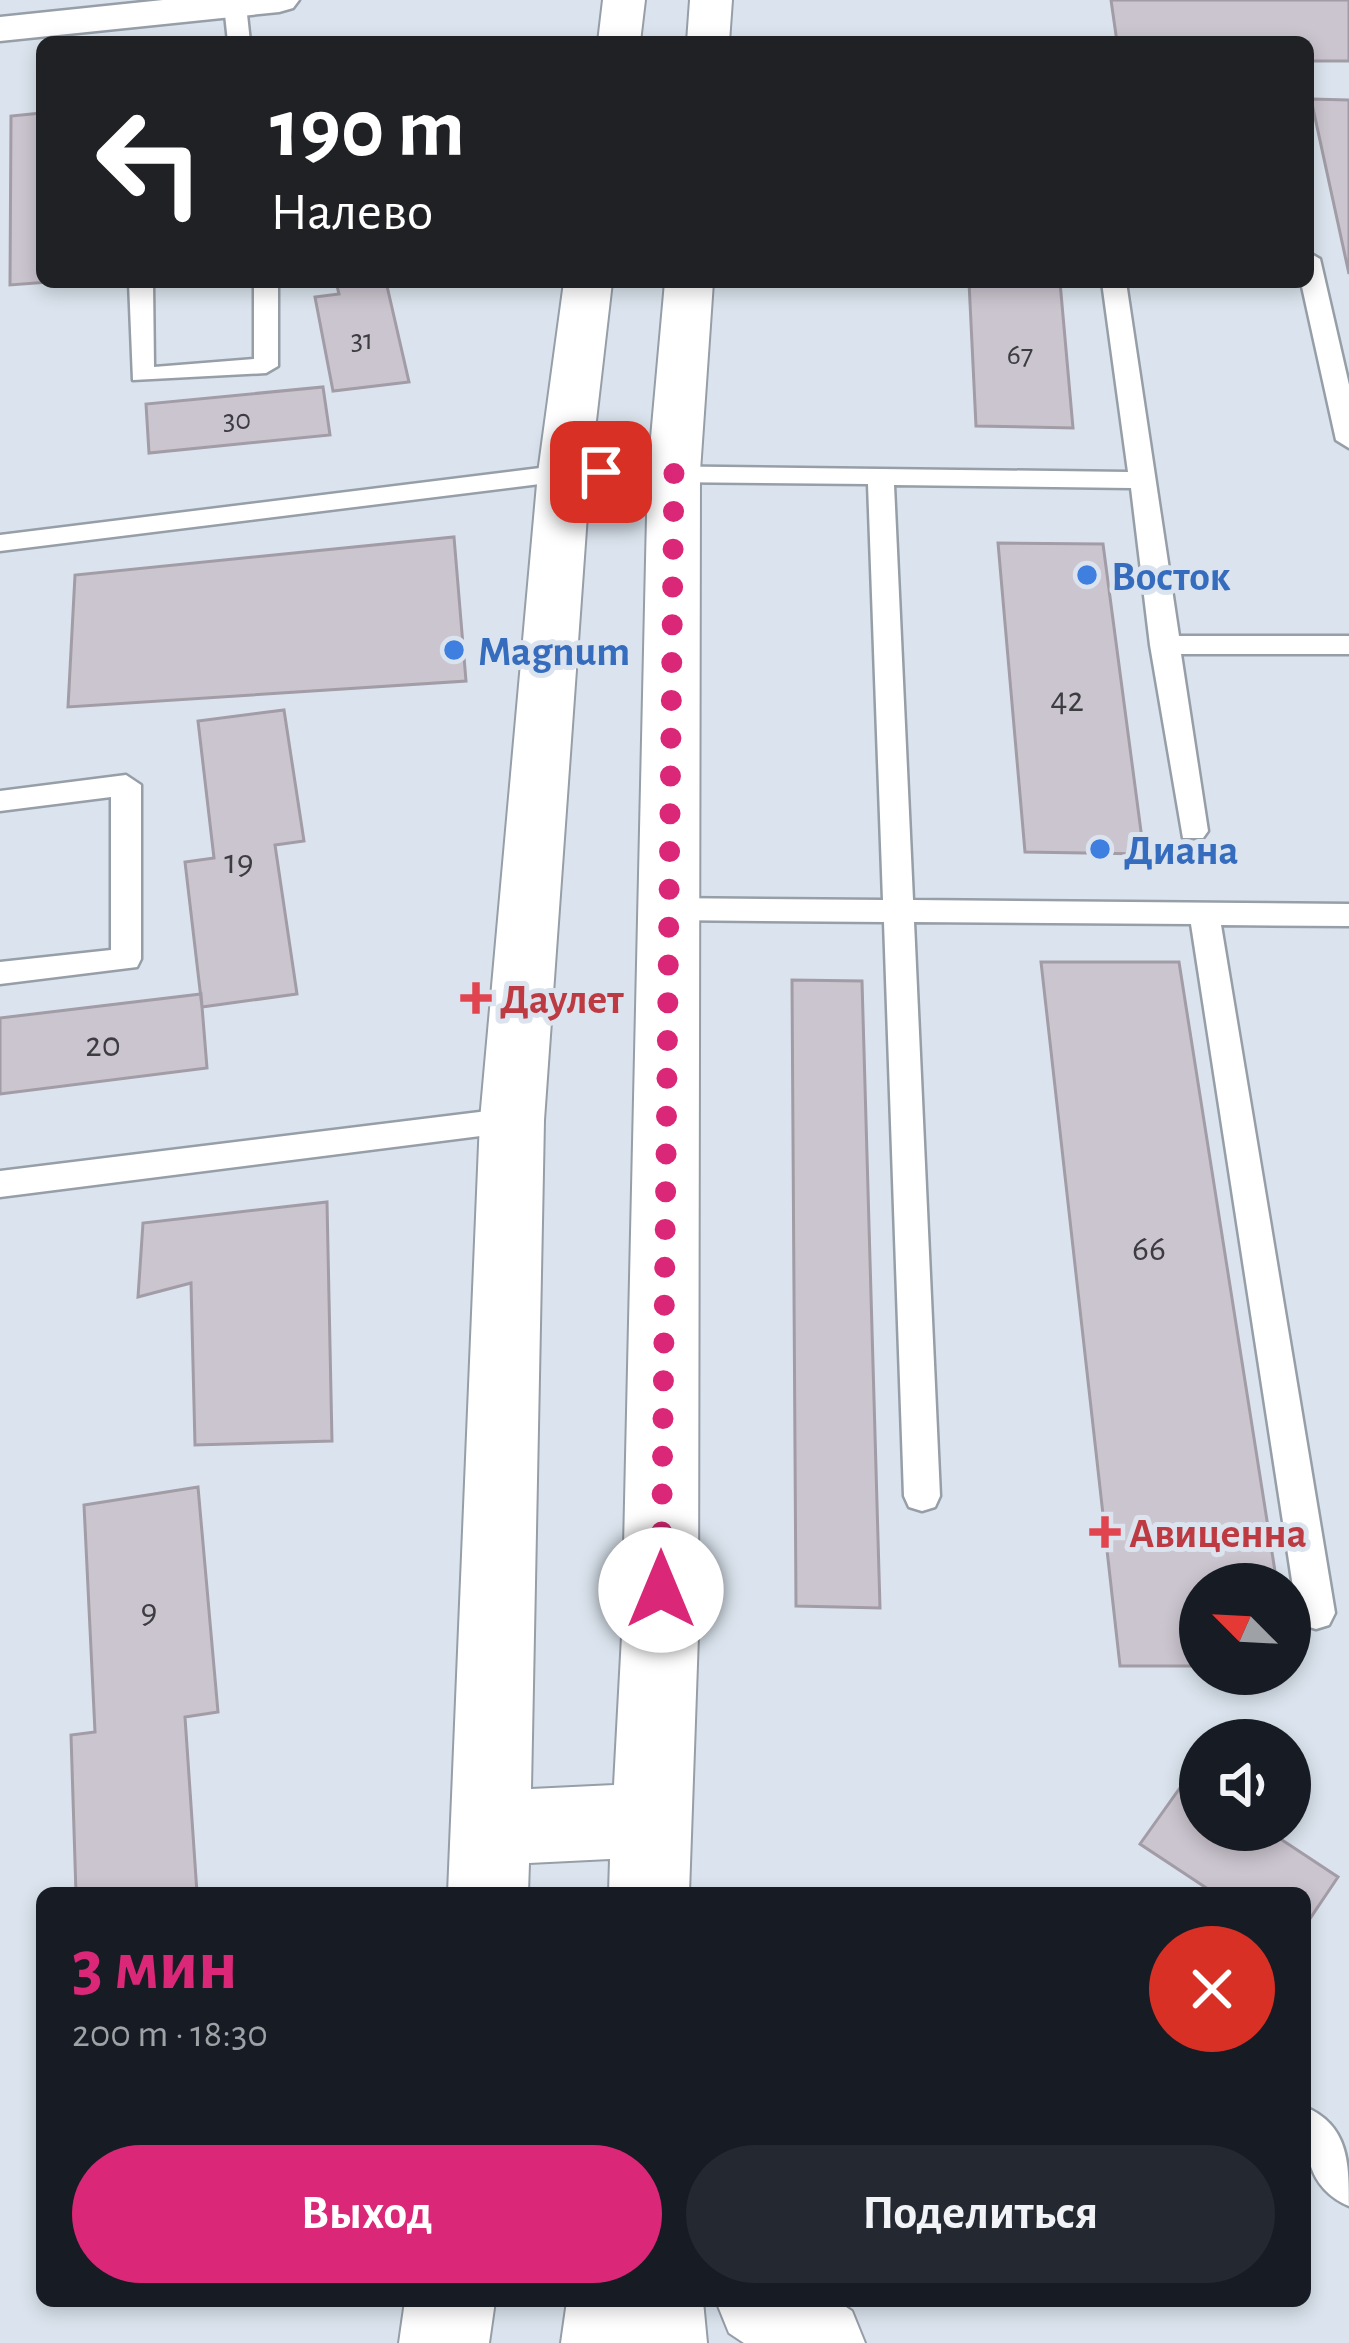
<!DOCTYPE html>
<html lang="ru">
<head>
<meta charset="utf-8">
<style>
  body { margin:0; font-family:"Alegreya Sans",sans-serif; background:#242831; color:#f1f3f6; height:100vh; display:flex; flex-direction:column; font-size:45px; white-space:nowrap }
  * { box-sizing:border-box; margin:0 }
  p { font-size:39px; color:#9ea1a6 }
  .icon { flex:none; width:66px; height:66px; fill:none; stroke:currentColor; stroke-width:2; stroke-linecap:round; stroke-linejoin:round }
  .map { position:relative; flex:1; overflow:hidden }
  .details { position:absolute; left:36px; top:1887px; width:1275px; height:420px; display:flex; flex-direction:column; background:#171b24; border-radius:18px; box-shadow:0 6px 18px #0003 }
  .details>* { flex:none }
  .top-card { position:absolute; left:36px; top:36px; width:1278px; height:252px; border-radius:18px; box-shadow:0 6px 18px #0003; background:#202124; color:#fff; overflow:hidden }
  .needle { width:78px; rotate:294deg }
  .controls { position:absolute; left:1179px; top:1563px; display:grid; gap:24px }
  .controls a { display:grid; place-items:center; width:132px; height:132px; border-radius:50%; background:#171b24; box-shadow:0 6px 18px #0003; font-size:60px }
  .pin { position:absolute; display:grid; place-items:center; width:102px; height:102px; color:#fff; margin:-51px; border-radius:24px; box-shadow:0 6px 18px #0006 }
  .me { position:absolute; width:132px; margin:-66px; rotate:0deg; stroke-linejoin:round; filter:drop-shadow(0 0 9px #0008) }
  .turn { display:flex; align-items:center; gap:42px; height:252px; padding:0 36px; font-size:54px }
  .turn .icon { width:156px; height:156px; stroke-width:2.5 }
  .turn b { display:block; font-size:84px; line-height:102px }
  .round { display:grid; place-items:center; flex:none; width:126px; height:126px; border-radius:63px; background:#242831 }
  .summary { display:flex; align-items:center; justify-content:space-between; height:204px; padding:0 36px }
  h1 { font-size:72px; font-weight:700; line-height:90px; color:#db2777 }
  .action { display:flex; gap:24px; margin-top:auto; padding:24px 36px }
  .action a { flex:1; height:138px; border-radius:72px; background:#db2777; color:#fff; font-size:48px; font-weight:700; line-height:138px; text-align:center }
  .action a+a { background:#242831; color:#f1f3f6 }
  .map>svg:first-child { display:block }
</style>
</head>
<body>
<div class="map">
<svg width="1349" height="2343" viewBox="0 0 1349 2343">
  <rect width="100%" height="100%" fill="#dbe4ee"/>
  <path fill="#cbc5cf" stroke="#a29ca6" stroke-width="3" d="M 1111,0 L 1349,0 L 1349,61 L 1308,61 L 1308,42 L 1117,42 Z
    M 1311,99 L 1349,100 L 1349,274 Z
    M 42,113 L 42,282 L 49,282 L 10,285 L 11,116 Z
    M 336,282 L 410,282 L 387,286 L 409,382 L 333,391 L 315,297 L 339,294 Z
    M 969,282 L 1060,282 L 1073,428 L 976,426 Z
    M 323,387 L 330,435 L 149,453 L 146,404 Z
    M 454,537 L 466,681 L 68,707 L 75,575 Z
    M 998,543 L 1103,544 L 1144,854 L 1025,852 Z
    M 284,710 L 304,841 L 275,845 L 297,994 L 202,1007 L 185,862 L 214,858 L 198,721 Z
    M 1041,962 L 1179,962 L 1277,1584 L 1200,1584 L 1200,1666 L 1120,1666 Z
    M 792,980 L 862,981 L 880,1608 L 796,1606 Z
    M 201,994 L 207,1068 L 0,1094 L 0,1018 Z
    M 327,1202 L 332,1441 L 195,1445 L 191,1283 L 138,1297 L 143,1223 Z
    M 198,1487 L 218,1712 L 185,1717 L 197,1893 L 76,1893 L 71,1735 L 95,1732 L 84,1505 Z
    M 1187,1778 L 1200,1787 L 1200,1830 L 1267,1830 L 1338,1877 L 1305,1926 L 1305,1893 L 1214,1893 L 1140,1844 Z"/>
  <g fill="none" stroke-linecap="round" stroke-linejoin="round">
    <g stroke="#969ea7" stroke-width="5">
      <path id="lane" d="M 240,0 L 246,5 L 250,42 L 228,42 L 224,5 Z
        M 1308,252 L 1320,259 L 1349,385 L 1349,448 L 1336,440 L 1301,282 L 1308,282 Z
        M 129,282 L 153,282 L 154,367 L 254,359 L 254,282 L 278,282 L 278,366 L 266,373 L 133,380 Z
        M 1102,282 L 1126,282 L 1179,636 L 1349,636 L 1349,654 L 1181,654 L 1208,831 L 1203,838 L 1183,838 L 1150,645 L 1131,488 L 894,485 L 913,900 L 1349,904 L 1349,926 L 1221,925 L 1335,1613 L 1329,1625 L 1316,1629 L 1303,1625 L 1297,1613 L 1191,924 L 914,922 L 940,1496 L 935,1507 L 922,1511 L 909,1507 L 904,1496 L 884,922 L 666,920 L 655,917 L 651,909 L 655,901 L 666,898 L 883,900 L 868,484 L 564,481 L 0,551 L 0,535 L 564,465 L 1128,472 Z
        M 126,775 L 141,785 L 141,959 L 137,967 L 0,984 L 0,962 L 111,950 L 111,797 L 0,811 L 0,791 Z
        M 512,1108 L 523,1111 L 528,1120 L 523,1129 L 512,1132 L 0,1197 L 0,1171 Z
        M 1305,2107 C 1349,2125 1349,2164 1349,2206 C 1305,2187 1305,2148 1305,2107 Z"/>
    </g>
    <g stroke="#969ea7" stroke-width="5">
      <path id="street" d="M 163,0 L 299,0 L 293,8 L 279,12 L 0,41 L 0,17 Z"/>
    </g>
    <g stroke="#969ea7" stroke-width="4">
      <path id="secondary" d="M 603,0 L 645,0 L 640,42 L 598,42 Z
        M 690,0 L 732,0 L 729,42 L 687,42 Z
        M 564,282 L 612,282 L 590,473 L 544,1120 L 531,1789 L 614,1785 L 622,1636 L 648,471 L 665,282 L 713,282 L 700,471 L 698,1636 L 689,1893 L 609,1893 L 610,1859 L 529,1863 L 528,1893 L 448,1893 L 480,1120 L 538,473 Z
        M 405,2301 L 495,2301 L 489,2343 L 399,2343 Z
        M 567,2301 L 703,2301 L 707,2343 L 561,2343 Z
        M 716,2301 L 837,2301 L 852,2311 L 865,2343 L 744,2343 L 729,2333 Z"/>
    </g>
    <use href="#lane" fill="#fff" fill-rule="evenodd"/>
    <use href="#street" fill="#fff" fill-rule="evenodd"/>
    <use href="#secondary" fill="#fff" fill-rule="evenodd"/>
  </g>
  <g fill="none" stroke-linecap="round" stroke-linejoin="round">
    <path stroke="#db2777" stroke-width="21" stroke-dasharray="0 37.8" d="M 601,472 L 674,471 L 661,1590"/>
  </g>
  <g fill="#3f7fe0" stroke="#dbe4ee" stroke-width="4.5">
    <circle cx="1087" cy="575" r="12"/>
    <circle cx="454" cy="650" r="12"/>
    <circle cx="1100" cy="849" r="12"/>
  </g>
  <g fill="#e0444e" stroke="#dbe4ee" stroke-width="4.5">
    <path d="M470 980h12v12h12v12h-12v12h-12v-12h-12v-12h12z"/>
    <path d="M1099 1514h12v12h12v12h-12v12h-12v-12h-12v-12h12z"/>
  </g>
  <g text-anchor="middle" stroke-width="10" stroke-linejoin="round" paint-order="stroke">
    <g font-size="30" fill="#3c3c41">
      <text x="362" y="349">31</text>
      <text x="1020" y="364">67</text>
      <text x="237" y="429">30</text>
    </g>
    <g font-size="36" fill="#3c3c41">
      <text x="1067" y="711">42</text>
      <text x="239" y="873">19</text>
      <text x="103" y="1056">20</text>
      <text x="1149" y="1260">66</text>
      <text x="149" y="1622">9</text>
    </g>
    <g font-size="42" font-weight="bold" fill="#366cbe" stroke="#dbe4ee" text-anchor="start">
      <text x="1111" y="590">Восток</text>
      <text x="478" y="665">Magnum</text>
      <text x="1124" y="864">Диана</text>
    </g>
    <g font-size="42" font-weight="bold" fill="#be3a42" stroke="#dbe4ee" text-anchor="start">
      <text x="500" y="1013">Даулет</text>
      <text x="1129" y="1547">Авиценна</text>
    </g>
  </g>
</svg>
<div class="controls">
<a><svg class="needle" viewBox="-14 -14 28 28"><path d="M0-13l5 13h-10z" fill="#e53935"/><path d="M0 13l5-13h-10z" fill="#9ea1a6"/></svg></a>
<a><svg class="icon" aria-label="sound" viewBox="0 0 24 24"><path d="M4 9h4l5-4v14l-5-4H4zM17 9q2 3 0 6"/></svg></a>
</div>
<div class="pin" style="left:601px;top:472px;background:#d93025"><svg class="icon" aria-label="arrive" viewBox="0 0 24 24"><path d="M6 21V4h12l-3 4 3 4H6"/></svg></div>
<svg class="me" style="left:661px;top:1590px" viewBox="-20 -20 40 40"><circle r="19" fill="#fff"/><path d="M0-13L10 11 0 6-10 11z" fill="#db2777"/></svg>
<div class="top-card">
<div class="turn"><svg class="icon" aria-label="left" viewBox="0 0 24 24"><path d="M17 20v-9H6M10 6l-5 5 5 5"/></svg><div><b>190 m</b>Налево</div></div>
</div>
<section class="details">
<div class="summary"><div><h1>3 мин</h1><p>200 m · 18:30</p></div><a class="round" style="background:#d93025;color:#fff"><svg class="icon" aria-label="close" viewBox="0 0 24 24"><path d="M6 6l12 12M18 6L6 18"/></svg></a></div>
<div class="action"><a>Выход</a><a>Поделиться</a></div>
</section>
</div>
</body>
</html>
